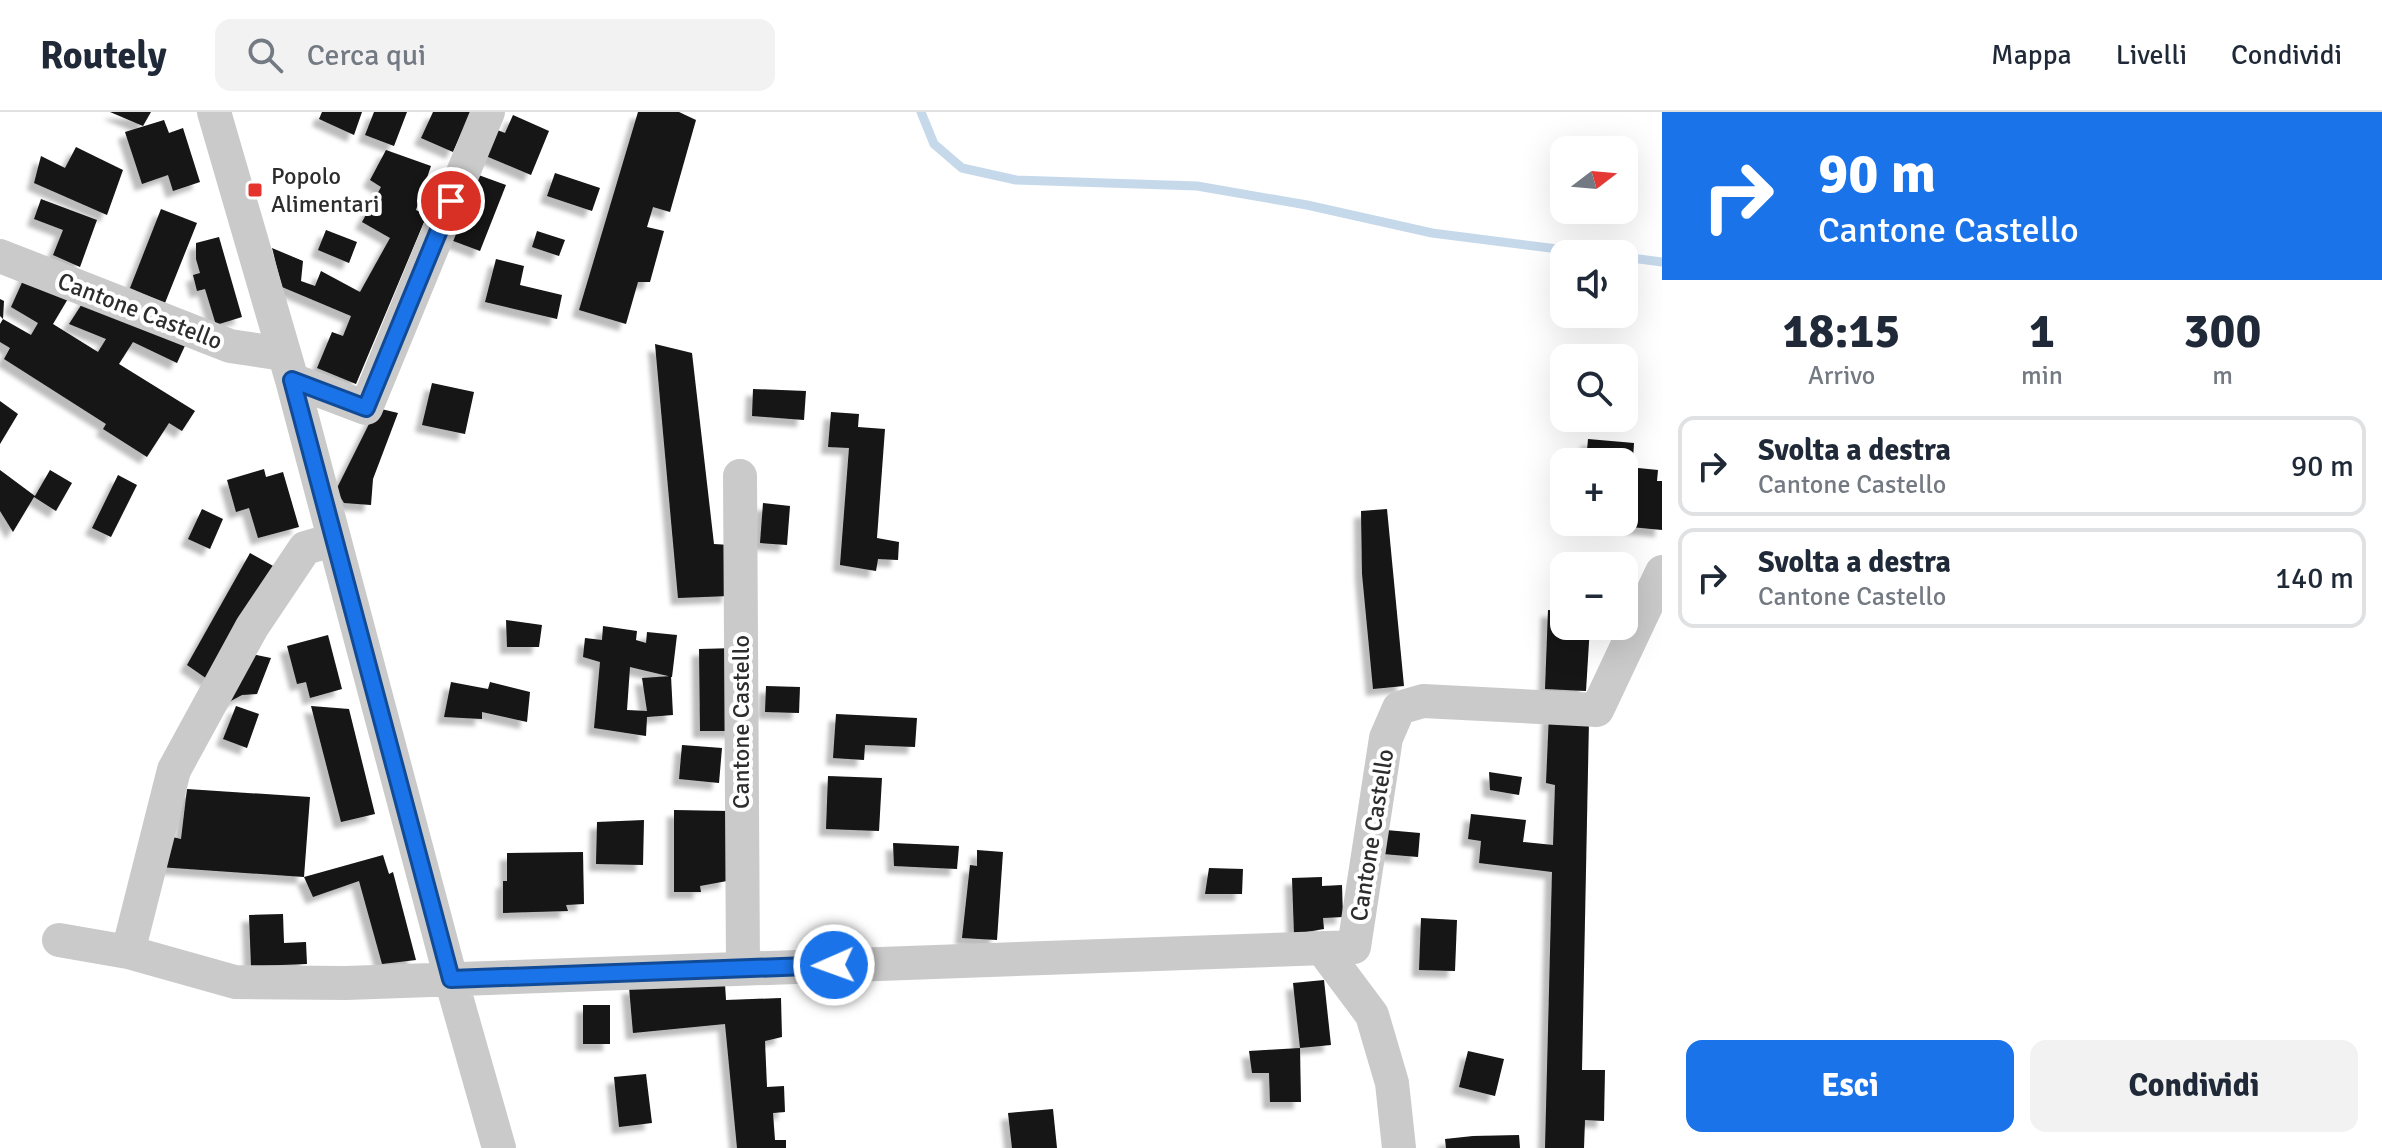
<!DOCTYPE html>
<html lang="it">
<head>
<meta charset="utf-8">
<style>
  body { margin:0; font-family:Signika,sans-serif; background:#f2f2f3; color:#1f2937; height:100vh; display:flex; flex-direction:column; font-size:30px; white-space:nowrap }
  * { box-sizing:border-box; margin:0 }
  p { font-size:26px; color:#747a83 }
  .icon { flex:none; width:44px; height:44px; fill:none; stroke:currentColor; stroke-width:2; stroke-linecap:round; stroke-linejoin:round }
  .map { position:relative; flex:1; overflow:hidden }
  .details { display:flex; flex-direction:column; background:#fff; width:720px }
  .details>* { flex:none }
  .banner { background:#1a73e8; color:#fff; overflow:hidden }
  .needle { width:52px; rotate:74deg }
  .controls { position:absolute; left:1550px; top:24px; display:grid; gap:16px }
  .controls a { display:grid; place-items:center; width:88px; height:88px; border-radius:16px; background:#fff; box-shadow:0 8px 32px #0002; font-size:40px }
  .pin { position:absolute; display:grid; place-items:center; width:68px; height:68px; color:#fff; margin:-34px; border:4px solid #fff; border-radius:50%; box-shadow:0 2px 8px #0007 }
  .me { position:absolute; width:88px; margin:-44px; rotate:268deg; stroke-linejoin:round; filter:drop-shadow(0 0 6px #0008) }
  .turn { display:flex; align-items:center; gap:28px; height:168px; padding:0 24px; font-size:36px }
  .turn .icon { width:104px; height:104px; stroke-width:2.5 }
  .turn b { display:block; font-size:56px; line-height:68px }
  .eta { display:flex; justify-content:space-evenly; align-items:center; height:136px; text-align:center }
  .eta b { font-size:48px; font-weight:700; line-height:56px }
  .action { display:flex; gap:16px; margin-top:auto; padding:16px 24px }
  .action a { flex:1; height:92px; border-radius:16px; background:#1a73e8; color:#fff; font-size:32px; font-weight:700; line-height:92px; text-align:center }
  .action a+a { background:#f2f2f3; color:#1f2937 }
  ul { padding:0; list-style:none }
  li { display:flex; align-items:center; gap:24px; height:100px; margin:0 16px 12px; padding:0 8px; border:4px solid #e0e1e3; border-radius:16px }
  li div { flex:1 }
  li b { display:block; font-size:30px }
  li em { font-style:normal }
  header { display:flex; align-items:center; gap:48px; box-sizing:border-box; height:112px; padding:0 40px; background:#fff; border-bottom:2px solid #e0e1e3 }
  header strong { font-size:38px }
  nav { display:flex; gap:44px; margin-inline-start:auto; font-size:28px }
  .search { width:560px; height:72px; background:#f2f2f3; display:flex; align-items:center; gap:20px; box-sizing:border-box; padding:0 28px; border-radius:16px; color:#747a83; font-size:30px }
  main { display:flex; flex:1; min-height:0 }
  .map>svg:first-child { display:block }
</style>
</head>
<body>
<header>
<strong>Routely</strong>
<div class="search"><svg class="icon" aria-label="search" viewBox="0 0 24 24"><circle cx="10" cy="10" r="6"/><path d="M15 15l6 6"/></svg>Cerca qui</div>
<nav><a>Mappa</a><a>Livelli</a><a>Condividi</a></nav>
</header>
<main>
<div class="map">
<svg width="1662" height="1036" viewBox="0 0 1662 1036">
  <defs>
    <filter id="shadow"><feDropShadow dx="-7" dy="7" stdDeviation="2" flood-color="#0004"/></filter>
  </defs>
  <rect width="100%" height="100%" fill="#fff"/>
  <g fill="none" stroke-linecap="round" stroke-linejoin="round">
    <path stroke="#c6d9eb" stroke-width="9" d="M 921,0 L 934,32 L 962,56 L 1016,68 L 1197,74 L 1307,93 L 1432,121 L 1597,142
      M 1624,145 L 1662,150"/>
  </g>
  <path fill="#141414" filter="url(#shadow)" d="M 110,0 L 151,0 L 143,14 Z
    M 322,0 L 362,0 L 354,23 L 319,7 Z
    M 374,0 L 407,0 L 394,34 L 365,23 Z
    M 433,0 L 471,0 L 453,40 L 421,26 Z
    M 638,0 L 679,0 L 696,8 L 670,100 L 653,95 L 647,115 L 664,119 L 650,170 L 638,170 L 626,212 L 579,198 Z
    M 513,3 L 549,19 L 531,63 L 481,42 L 492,16 L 505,21 Z
    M 164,8 L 169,21 L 183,16 L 200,70 L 173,79 L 168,63 L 142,72 L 125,20 Z
    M 76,35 L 123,58 L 107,103 L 34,71 L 41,44 L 65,56 Z
    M 386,38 L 431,54 L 416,98 L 427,103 L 356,272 L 317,256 L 332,220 L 343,224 L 351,204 L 282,175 L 272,136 L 303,149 L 301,169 L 315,174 L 321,159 L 360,180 L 390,126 L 362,110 L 381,75 L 370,68 Z
    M 473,61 L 506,73 L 480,139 L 448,127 Z
    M 555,61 L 600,76 L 592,99 L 547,84 Z
    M 41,87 L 97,108 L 80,155 L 53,143 L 63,118 L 34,107 Z
    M 161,97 L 197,111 L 165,191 L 130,176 Z
    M 326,118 L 357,130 L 349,151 L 318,138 Z
    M 537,119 L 565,128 L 559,144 L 532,135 Z
    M 219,125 L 242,205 L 216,213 L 205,177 L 197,179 L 193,163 L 200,161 L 196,147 L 196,131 Z
    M 496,147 L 524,154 L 520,173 L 562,183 L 557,207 L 485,190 Z
    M 29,155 L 75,175 L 53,212 L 98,240 L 106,227 L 69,212 L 89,181 L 189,225 L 177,251 L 133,230 L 119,252 L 195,299 L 182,319 L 169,311 L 147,345 L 103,317 L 106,312 L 4,247 L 10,236 L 0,230 L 0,212 L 3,207 L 31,223 L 38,211 L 11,195 Z
    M 0,187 L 4,189 L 3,207 L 0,204 Z
    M 655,232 L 692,241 L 714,432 L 730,433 L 729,484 L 678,486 Z
    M 432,271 L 474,280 L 465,322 L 422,313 Z
    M 753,277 L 806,279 L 804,308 L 752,304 Z
    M 0,289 L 18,302 L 0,332 Z
    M 377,296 L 398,301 L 373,367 L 371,393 L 344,391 L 336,378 Z
    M 831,300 L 859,302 L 858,315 L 885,317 L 877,426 L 899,430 L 898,448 L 878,447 L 876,459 L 840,453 L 849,336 L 828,335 Z
    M 1588,327 L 1634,331 L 1633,348 L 1608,346 L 1608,350 L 1586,350 Z
    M 1638,356 L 1658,358 L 1657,369 L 1662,369 L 1662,418 L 1631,415 Z
    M 264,357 L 266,365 L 283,360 L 299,415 L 258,426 L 249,396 L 236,400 L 227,368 Z
    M 0,358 L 35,384 L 50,358 L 72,371 L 56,399 L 34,385 L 13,420 L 0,399 Z
    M 118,363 L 137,373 L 111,425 L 92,416 Z
    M 763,391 L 790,394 L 787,433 L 760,431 Z
    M 202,397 L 223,407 L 210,437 L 188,427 Z
    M 1387,397 L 1404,574 L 1373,577 L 1362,462 L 1361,399 Z
    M 250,441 L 275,455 L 210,569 L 187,553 Z
    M 1548,498 L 1564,499 L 1564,514 L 1590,514 L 1586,579 L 1545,577 Z
    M 506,508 L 542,513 L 539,535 L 507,535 Z
    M 603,514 L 637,519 L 636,528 L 646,531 L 647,520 L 677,523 L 672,565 L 630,555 L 627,598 L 647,599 L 642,566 L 671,564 L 673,603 L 647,605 L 646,624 L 594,616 L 600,550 L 583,545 L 585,526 L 602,528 Z
    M 328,523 L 342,577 L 310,586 L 306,570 L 297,572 L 287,534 Z
    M 736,536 L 737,619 L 700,619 L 699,537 Z
    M 252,542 L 271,546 L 257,582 L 242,583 L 227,591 Z
    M 451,570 L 488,577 L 490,570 L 530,580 L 527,610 L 482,600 L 482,607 L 444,605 Z
    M 766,574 L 800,575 L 799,601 L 765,600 Z
    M 236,594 L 259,602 L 247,636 L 223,627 Z
    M 311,594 L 349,597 L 375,702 L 341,710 Z
    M 836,602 L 917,606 L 915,635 L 865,633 L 864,648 L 833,646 Z
    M 1549,602 L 1589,608 L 1582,958 L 1605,958 L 1604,1009 L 1585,1008 L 1584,1036 L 1545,1036 L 1552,760 L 1479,751 L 1481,729 L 1468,727 L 1471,702 L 1526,708 L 1523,730 L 1553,733 L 1555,673 L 1546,671 Z
    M 682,633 L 722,636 L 719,671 L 679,667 Z
    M 1489,660 L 1522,665 L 1519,683 L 1490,678 Z
    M 828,664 L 882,666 L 879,719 L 826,717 Z
    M 187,677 L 310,685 L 304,765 L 159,755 L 168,724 L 181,727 Z
    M 674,698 L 729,699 L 727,769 L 700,774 L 701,780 L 674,780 Z
    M 644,708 L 643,753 L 596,752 L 597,710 Z
    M 1386,718 L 1420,721 L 1418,745 L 1383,742 Z
    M 893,731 L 959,734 L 957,757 L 894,754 Z
    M 977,738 L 1003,740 L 997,828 L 962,826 L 970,753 L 977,754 Z
    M 583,740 L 584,792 L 566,793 L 568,799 L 503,801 L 503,769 L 507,769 L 507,741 Z
    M 383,743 L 389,762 L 393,760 L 416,848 L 382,852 L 359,769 L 313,785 L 304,765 Z
    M 1209,756 L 1243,757 L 1242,782 L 1205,782 Z
    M 1322,765 L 1322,774 L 1342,773 L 1343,805 L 1323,806 L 1324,817 L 1294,822 L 1292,766 Z
    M 283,802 L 284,831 L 306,830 L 307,852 L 251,854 L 249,803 Z
    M 1421,806 L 1457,808 L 1455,859 L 1419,858 Z
    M 1324,868 L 1331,933 L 1300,936 L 1293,871 Z
    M 725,872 L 726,888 L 781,886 L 782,925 L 765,929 L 767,975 L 784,974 L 785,1000 L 773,1001 L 775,1028 L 786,1028 L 786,1036 L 737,1036 L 725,912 L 633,921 L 629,875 Z
    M 583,893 L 610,893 L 610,932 L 583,932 Z
    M 1300,936 L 1301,990 L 1270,990 L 1269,961 L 1252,961 L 1249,939 Z
    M 1468,939 L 1504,947 L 1495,984 L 1459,975 Z
    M 646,962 L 652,1011 L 619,1015 L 614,965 Z
    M 1053,997 L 1057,1036 L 1012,1036 L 1008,1001 Z
    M 1519,1023 L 1520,1036 L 1446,1036 L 1445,1027 L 1473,1024 Z"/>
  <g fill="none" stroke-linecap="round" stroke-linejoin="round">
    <path stroke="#cacaca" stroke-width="34" d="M 214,0 L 292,268 L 451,867 L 499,1036
      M 0,144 L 230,234 L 283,242
      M 292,268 L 366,296 L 488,0
      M 740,364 L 743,856
      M 59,828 L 128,840 L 235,870 L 346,871 L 1354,835 L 1386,626 L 1399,596 L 1423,589 L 1597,598 L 1662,460
      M 1322,836 L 1372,903 L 1392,971 L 1399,1036
      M 128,840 L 174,658 L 252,515 L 305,436 L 333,428"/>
  </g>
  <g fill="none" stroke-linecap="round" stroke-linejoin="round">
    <g stroke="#114b97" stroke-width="20">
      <path id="route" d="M 451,89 L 366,296 L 292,268 L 451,867 L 834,853"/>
    </g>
    <use href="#route" stroke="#1a73e8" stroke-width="14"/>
  </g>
  <rect fill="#e5332e" stroke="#fff" stroke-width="3" x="247" y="70" width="16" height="16" rx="4"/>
  <g text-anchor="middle" stroke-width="8" stroke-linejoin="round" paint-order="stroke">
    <g font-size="24" fill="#2d2d2d" stroke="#fff" text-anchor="start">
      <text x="271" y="72">Popolo<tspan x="271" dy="28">Alimentari</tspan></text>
    </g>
    <g font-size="24" fill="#2d2d2d" stroke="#fff">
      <text transform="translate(140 199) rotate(21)" y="8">Cantone Castello</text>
      <text transform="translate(741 610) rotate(-90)" y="8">Cantone Castello</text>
      <text transform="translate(1372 723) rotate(-81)" y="8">Cantone Castello</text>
    </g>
  </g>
</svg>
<div class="controls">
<a><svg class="needle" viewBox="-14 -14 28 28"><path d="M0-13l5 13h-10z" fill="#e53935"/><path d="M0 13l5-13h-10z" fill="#747a83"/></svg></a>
<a><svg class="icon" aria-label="sound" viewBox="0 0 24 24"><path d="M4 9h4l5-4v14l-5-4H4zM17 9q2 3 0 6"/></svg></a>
<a><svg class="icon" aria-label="search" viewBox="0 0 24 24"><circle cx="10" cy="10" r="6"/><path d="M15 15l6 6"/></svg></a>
<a>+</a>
<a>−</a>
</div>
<div class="pin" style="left:451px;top:89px;background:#d93025"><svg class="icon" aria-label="arrive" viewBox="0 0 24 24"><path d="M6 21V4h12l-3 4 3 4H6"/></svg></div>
<svg class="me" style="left:834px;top:853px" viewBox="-20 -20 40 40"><circle r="17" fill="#1a73e8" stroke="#fff" stroke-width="3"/><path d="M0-11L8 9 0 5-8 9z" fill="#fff"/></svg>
</div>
<section class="details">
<div class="banner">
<div class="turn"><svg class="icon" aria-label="right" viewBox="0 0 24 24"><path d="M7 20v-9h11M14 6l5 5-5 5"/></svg><div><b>90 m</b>Cantone Castello</div></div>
</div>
<div class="eta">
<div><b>18:15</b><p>Arrivo</p></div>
<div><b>1</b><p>min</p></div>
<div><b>300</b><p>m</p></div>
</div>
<ul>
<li><svg class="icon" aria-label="right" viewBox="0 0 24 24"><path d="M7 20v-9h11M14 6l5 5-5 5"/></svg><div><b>Svolta a destra</b><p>Cantone Castello</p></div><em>90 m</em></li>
<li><svg class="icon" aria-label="right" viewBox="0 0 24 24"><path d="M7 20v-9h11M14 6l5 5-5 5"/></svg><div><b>Svolta a destra</b><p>Cantone Castello</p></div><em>140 m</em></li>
</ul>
<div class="action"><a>Esci</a><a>Condividi</a></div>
</section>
</main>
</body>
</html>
